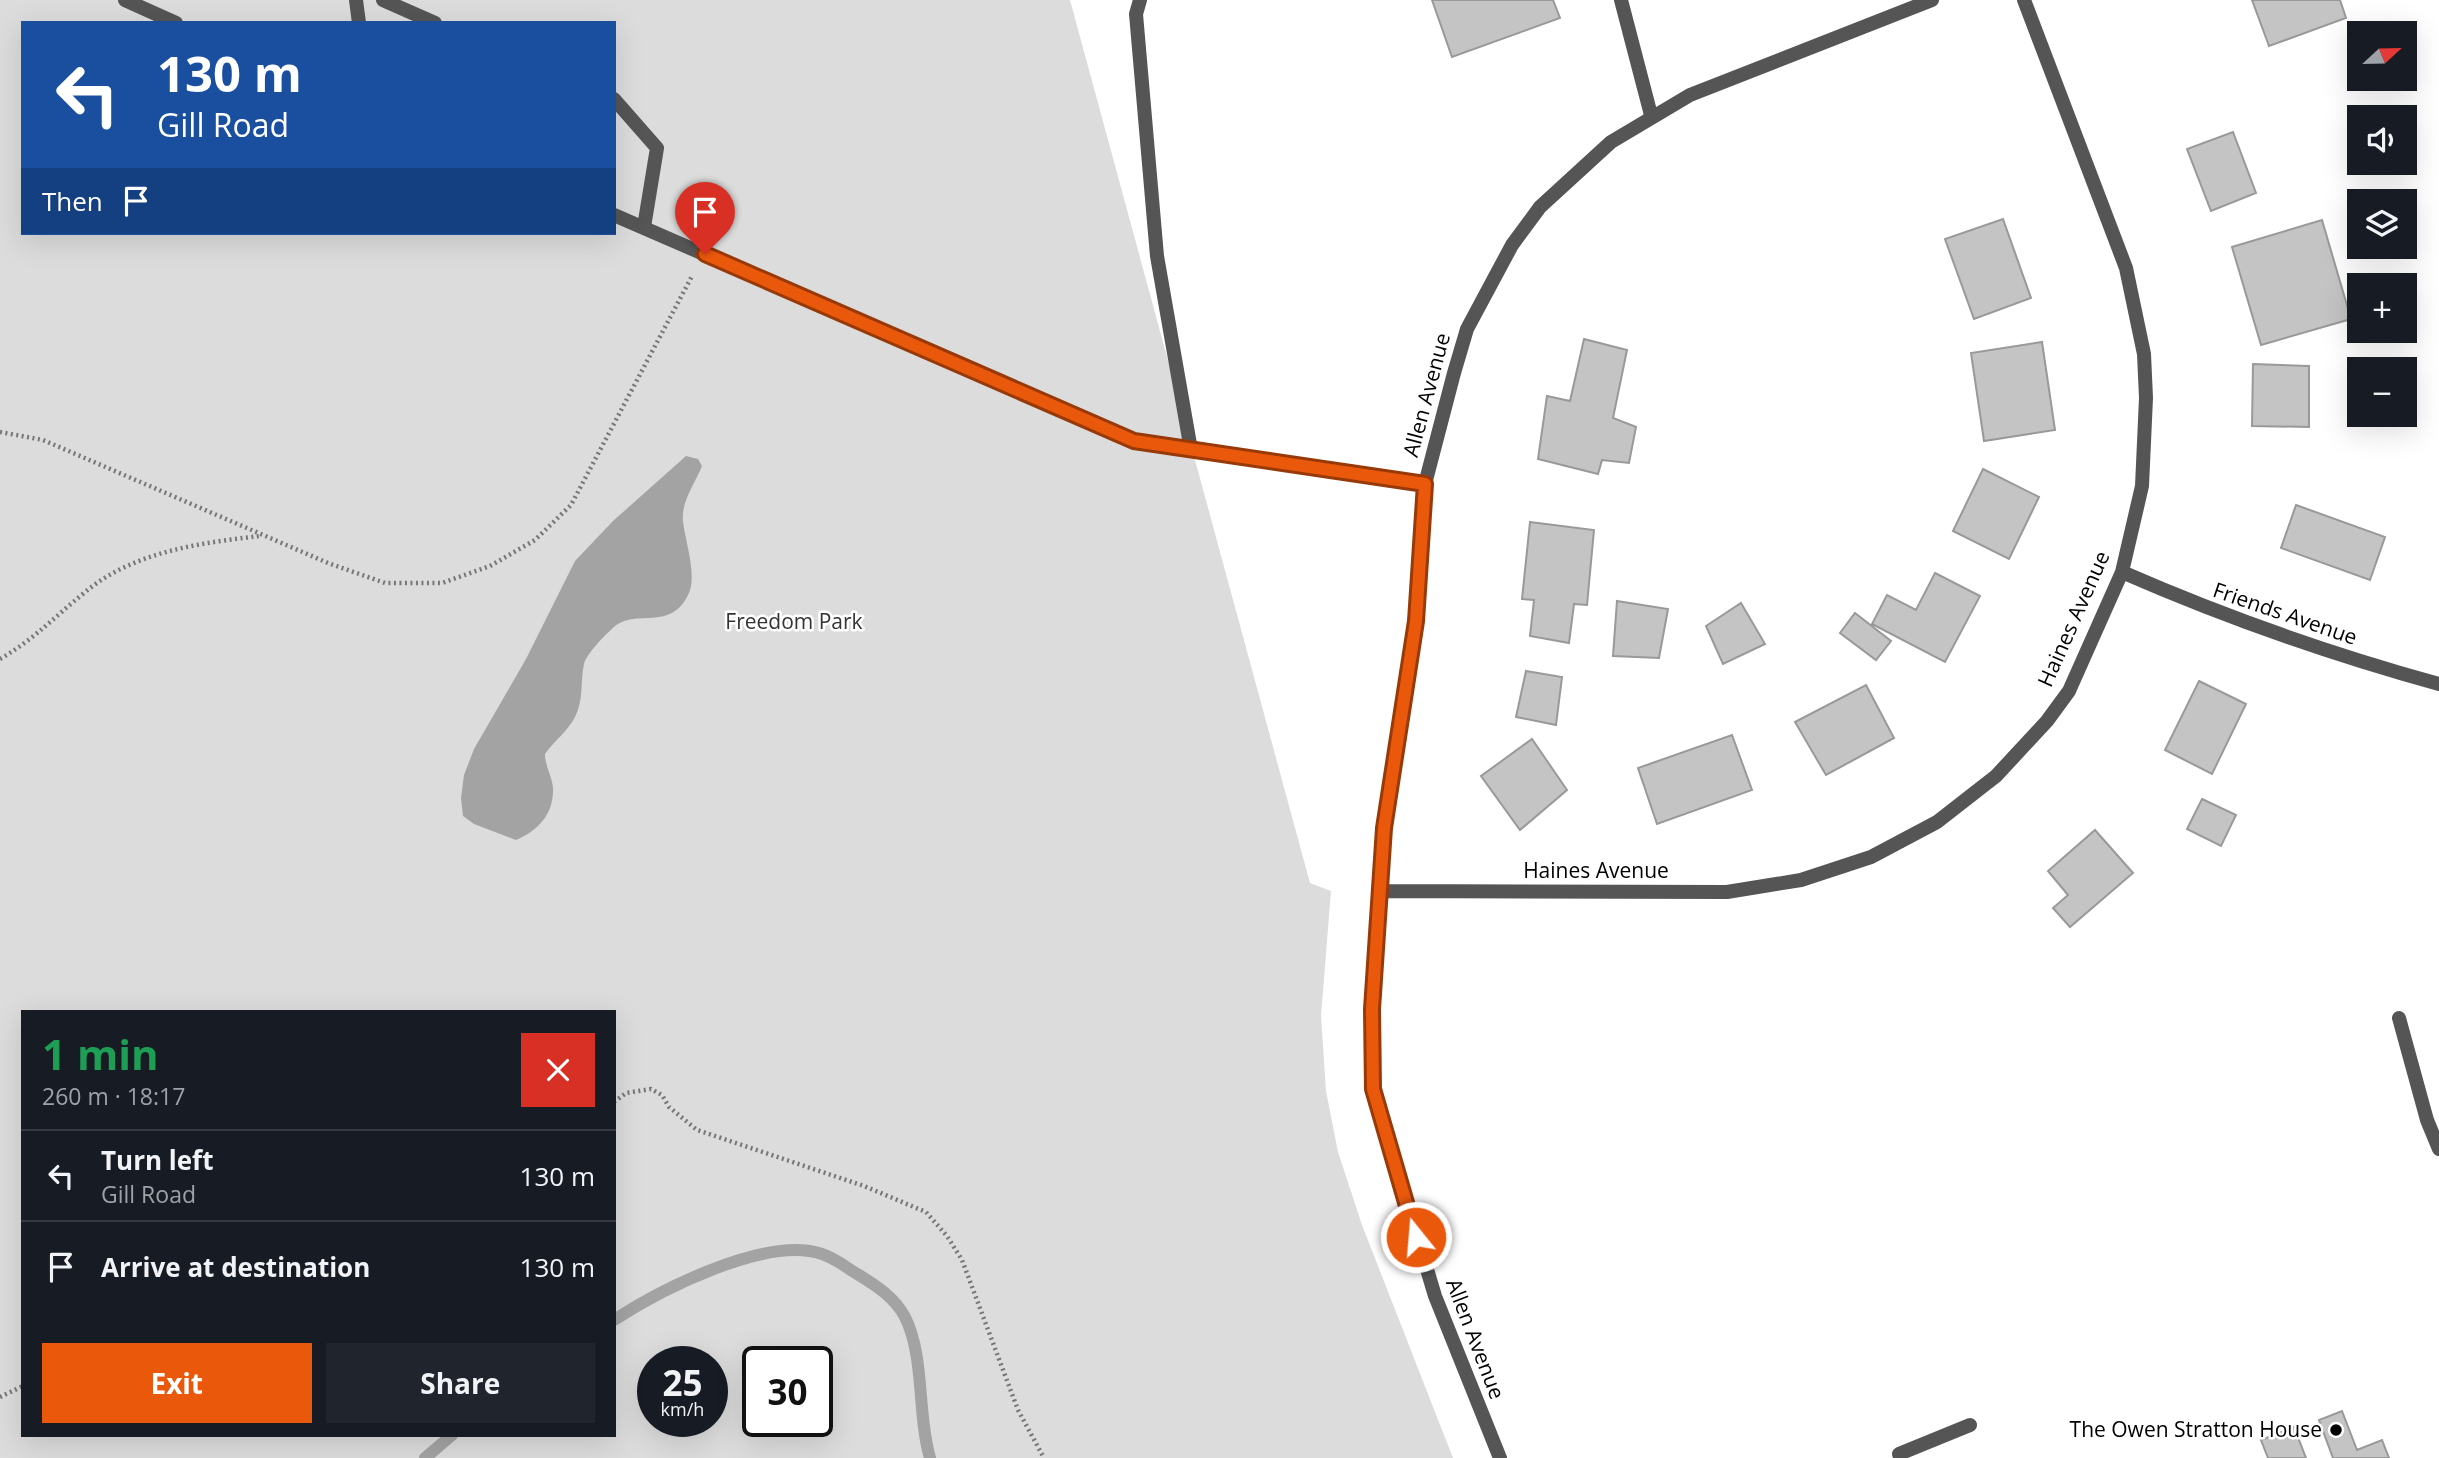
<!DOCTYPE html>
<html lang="en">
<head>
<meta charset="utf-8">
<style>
  body { margin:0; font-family:"Open Sans",sans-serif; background:#20242c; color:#f1f3f6; height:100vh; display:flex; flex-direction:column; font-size:26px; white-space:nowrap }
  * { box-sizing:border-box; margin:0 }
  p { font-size:23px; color:#9ea1a6 }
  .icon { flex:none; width:38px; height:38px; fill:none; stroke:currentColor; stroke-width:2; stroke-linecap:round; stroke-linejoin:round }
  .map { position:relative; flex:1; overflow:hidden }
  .drawer { position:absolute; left:21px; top:1010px; width:595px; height:427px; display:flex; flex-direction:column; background:#171b24; border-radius:0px; box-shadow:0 7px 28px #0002 }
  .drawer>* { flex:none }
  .banner { position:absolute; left:21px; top:21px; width:595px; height:214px; border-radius:0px; box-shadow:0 7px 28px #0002; background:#1a4fa0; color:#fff; overflow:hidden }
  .needle { width:46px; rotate:68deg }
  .fabs { position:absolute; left:2347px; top:21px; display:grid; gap:14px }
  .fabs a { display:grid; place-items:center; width:70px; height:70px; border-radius:0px; background:#171b24; box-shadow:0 7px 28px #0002; font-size:35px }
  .speed { position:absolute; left:637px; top:1346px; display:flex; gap:14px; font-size:35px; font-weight:700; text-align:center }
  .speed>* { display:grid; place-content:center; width:91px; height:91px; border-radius:50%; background:#171b24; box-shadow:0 7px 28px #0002; line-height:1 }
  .speed small { font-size:18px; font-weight:400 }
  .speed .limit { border:4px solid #111; border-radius:10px; background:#fff; color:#111 }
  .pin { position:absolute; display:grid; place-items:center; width:60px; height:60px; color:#fff; margin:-72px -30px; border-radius:50% 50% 50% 0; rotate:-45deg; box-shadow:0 0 7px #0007 }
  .pin .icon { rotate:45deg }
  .me { position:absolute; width:77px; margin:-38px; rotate:343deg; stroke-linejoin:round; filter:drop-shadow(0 0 5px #0008) }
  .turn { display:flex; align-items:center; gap:24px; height:147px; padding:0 21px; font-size:32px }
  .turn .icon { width:91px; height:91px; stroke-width:2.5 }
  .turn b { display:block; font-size:49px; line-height:60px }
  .then { display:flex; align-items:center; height:66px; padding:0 21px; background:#0003; gap:14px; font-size:26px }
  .round { display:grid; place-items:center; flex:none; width:74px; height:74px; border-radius:0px; background:#20242c }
  .summary { display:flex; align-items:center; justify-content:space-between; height:119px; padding:0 21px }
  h1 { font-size:42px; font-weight:700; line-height:52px; color:#1e9e55 }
  .button { display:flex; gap:14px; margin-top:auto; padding:14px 21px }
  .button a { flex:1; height:80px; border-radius:0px; background:#ea580c; color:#fff; font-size:28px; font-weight:700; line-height:80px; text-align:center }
  .button a+a { background:#20242c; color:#f1f3f6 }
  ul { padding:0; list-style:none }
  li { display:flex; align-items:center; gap:21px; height:91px; padding:0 21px; border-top:2px solid #363941 }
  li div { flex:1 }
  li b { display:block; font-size:26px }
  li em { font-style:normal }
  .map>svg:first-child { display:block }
</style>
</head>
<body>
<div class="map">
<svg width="2439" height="1458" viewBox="0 0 2439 1458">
  <rect width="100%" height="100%" fill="#fff"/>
  <path fill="#dcdcdc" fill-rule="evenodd" d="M 0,0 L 1070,0 L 1310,883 L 1331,891 L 1321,1016 L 1326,1091 L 1338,1152 L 1362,1225 L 1453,1458 L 0,1458 ZM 23,23 L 614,23 L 614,233 L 23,233 ZM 23,1012 L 614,1012 L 614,1435 L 23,1435 ZM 653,1362 L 712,1362 L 712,1421 L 653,1421 ZM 758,1362 L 817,1362 L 817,1421 L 758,1421 Z"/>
  <path fill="#a3a3a3" d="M 686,456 L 698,459 L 702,466 C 695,484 681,501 683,521 C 685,541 698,577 688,595 C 670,632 636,608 614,627 C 605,635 587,653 584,664 C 580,682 584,700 575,717 C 568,731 554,741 545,754 C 545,766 552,776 553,788 C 554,814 538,831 516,840 L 474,824 L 463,816 L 461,798 L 464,775 L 474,749 L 526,659 L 575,561 L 613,521 Z"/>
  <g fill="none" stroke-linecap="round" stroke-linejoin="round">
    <path stroke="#a3a3a3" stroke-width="12" d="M 614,1320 C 660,1290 767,1235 822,1254 C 835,1258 847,1268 859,1275 C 877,1286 895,1298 905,1317 C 925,1357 917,1414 930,1458
      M 425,1458 L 452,1435"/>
  </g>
  <path fill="#c4c4c4" stroke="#999" stroke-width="2" d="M 1432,0 L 1553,0 L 1560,18 L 1452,57 Z
    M 2252,0 L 2340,0 L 2346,18 L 2269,46 Z
    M 2233,132 L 2256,193 L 2211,211 L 2187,149 Z
    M 2003,219 L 2031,298 L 1974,319 L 1945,239 Z
    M 2322,220 L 2351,319 L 2261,345 L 2232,247 Z
    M 1584,339 L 1627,350 L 1613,418 L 1636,427 L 1629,463 L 1602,460 L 1598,474 L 1538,459 L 1547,396 L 1570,401 Z
    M 2042,342 L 2055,430 L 1984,441 L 1971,353 Z
    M 2253,364 L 2309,366 L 2309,427 L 2252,426 Z
    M 1983,469 L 2039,497 L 2009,559 L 1953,531 Z
    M 2296,505 L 2385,537 L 2370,580 L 2281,548 Z
    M 1530,522 L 1594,530 L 1587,605 L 1574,604 L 1569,643 L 1530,636 L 1534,600 L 1522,599 Z
    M 1935,573 L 1980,596 L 1945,662 L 1872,624 L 1887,595 L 1916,610 Z
    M 1617,601 L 1668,609 L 1659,658 L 1613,656 Z
    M 1741,603 L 1765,644 L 1723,664 L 1706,626 Z
    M 1855,613 L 1891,641 L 1876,660 L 1840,633 Z
    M 1526,671 L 1562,677 L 1556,725 L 1516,717 Z
    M 2199,681 L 2246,704 L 2212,774 L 2165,750 Z
    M 1866,685 L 1894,738 L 1826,775 L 1795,722 Z
    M 1732,735 L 1752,790 L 1657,824 L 1638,768 Z
    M 1532,739 L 1567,790 L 1520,830 L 1481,776 Z
    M 2202,799 L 2236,815 L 2221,846 L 2187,829 Z
    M 2095,830 L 2133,873 L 2070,927 L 2053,908 L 2068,895 L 2048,871 Z
    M 2342,1411 L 2357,1450 L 2382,1440 L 2389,1458 L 2333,1458 L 2319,1420 Z
    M 2294,1427 L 2306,1458 L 2268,1458 L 2261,1440 Z"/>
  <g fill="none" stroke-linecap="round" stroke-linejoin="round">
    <path stroke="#777" stroke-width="4.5" stroke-dasharray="2 3.5" stroke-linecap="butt" d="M 0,432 L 43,440 L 328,563 L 385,583 L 442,583 L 490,566 L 535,540 L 571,505 L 692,276
      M 0,659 C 36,638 53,618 84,593 C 132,552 199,543 260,536
      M 614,1102 L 626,1093 L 651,1089 L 662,1095 L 669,1107 L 697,1130 L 864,1186 L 926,1212 L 947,1236 L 962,1260 L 1018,1410 L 1044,1458
      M 0,1397 L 23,1386"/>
    <path stroke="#555" stroke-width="14" d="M 356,0 L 359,23
      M 383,0 L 435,23
      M 1140,0 L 1136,14 L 1157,256 L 1191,450
      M 1621,0 L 1651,115
      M 614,99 L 657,148 L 644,227
      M 2399,1018 L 2427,1120 L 2439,1149
      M 1901,1458 L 1899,1454 L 1970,1425"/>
    <path stroke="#555" stroke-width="14" d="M 125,0 L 176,23
      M 614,215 L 1134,441 L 1425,484
      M 2122,572 C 2225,617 2330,654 2439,684
      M 1379,891 L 1727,892 L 1801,880 L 1871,857 L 1937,822 L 1996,776 L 2047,721 L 2069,691 L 2122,572 L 2142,486 L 2146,398 L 2144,354 L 2126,268 L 2024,0
      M 1500,1458 L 1435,1296 L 1373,1089 L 1374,966 L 1384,828 L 1416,621 L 1425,484 L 1454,373 L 1467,329 L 1512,245 L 1540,207 L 1611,142 L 1690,95 L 1932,0"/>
  </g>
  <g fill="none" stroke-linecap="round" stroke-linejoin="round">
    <g stroke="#983908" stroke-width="18">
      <path id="route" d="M 705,254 L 1134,441 L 1425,484 L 1416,621 L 1384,828 L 1372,1009 L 1373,1089 L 1416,1237"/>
    </g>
    <use href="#route" stroke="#ea580c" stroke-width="12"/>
  </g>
  <circle fill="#000" stroke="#fff" stroke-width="2.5" cx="2336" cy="1430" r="7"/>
  <g text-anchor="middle" stroke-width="5" stroke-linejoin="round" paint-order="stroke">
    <g font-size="21" fill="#000" stroke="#fff">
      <text transform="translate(1427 395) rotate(-75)" y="7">Allen Avenue</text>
      <text transform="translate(2285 614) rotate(19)" y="7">Friends Avenue</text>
      <text transform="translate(2074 619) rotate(-66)" y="7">Haines Avenue</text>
      <text x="1596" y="878">Haines Avenue</text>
      <text transform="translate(1475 1339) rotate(69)" y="7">Allen Avenue</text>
    </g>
    <g font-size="21" fill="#333" stroke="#fff">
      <text x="794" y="629">Freedom Park</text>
    </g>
    <g font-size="21" fill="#000" stroke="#fff" text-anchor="end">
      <text x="2322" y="1437">The Owen Stratton House</text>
    </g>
  </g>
</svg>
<div class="fabs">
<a><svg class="needle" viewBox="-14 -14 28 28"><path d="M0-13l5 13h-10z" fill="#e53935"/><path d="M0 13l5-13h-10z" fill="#9ea1a6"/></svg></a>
<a><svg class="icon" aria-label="sound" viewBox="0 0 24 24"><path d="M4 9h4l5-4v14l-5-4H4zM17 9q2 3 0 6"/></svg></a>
<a><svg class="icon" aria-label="layers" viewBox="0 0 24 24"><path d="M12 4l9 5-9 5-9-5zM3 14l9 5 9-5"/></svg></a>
<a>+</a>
<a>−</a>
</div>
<div class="speed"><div>25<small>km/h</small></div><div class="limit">30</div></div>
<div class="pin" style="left:705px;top:254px;background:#d93025"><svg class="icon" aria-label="arrive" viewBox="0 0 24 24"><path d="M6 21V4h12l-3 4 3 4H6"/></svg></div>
<svg class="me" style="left:1416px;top:1237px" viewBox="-20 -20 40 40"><circle r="17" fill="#ea580c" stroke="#fff" stroke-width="3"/><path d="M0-11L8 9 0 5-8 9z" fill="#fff"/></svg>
<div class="banner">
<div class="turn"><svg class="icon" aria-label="left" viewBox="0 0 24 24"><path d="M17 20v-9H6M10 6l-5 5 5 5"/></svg><div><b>130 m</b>Gill Road</div></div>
<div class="then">Then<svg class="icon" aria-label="arrive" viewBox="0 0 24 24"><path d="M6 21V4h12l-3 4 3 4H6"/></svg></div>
</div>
<section class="drawer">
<div class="summary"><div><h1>1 min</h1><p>260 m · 18:17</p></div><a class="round" style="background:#d93025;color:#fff"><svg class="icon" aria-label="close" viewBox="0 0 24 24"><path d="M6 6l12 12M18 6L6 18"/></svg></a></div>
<ul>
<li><svg class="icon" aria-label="left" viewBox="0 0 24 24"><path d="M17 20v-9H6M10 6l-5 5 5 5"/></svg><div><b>Turn left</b><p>Gill Road</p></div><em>130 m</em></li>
<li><svg class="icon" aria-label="arrive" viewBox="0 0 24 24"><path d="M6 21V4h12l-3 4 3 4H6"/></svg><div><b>Arrive at destination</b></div><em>130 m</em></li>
</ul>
<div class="button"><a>Exit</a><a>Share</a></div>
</section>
</div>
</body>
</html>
